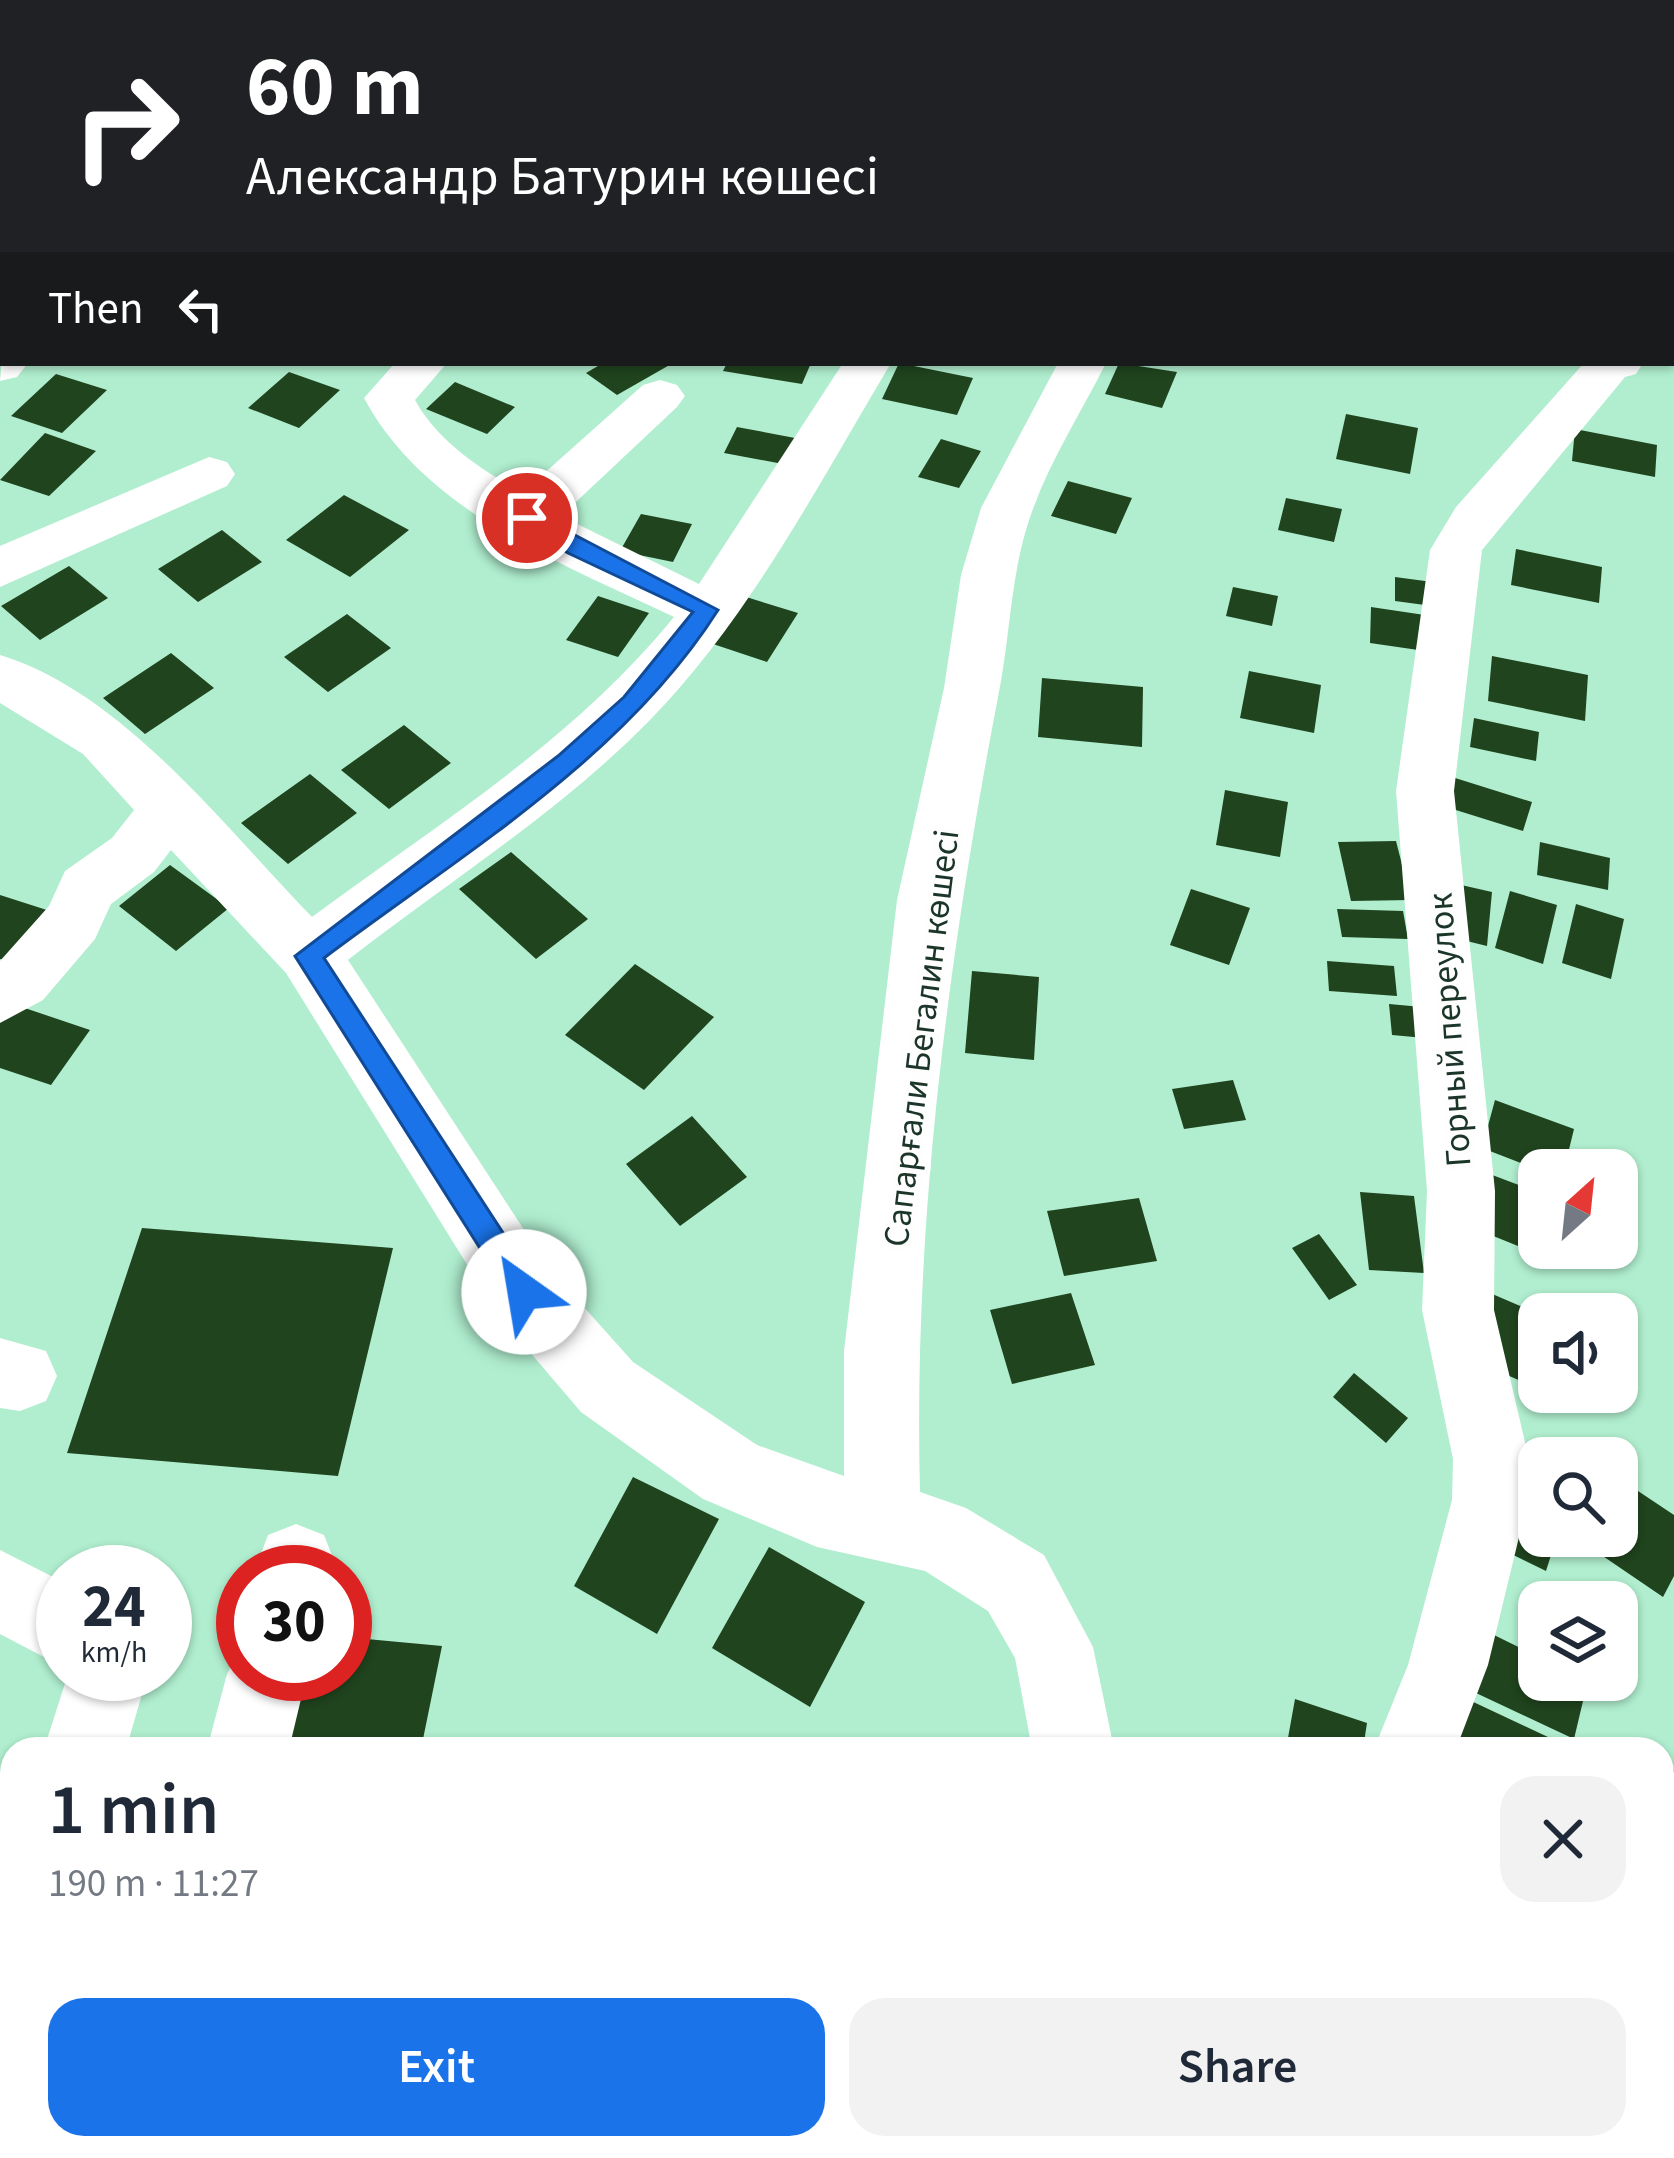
<!DOCTYPE html>
<html lang="en">
<head>
<meta charset="utf-8">
<style>
  body { margin:0; font-family:"Source Sans 3",sans-serif; background:#f2f2f3; color:#1f2937; height:100vh; display:flex; flex-direction:column; font-size:45px; white-space:nowrap }
  * { box-sizing:border-box; margin:0 }
  p { font-size:39px; color:#747a83 }
  .icon { flex:none; width:66px; height:66px; fill:none; stroke:currentColor; stroke-width:2; stroke-linecap:round; stroke-linejoin:round }
  .map { position:relative; flex:1; overflow:hidden }
  .side { position:absolute; left:0px; top:1737px; width:1674px; height:423px; display:flex; flex-direction:column; background:#fff; border-radius:36px 36px 0 0; box-shadow:0 3px 9px #0004 }
  .side>* { flex:none }
  .top-card { position:absolute; left:0px; top:0px; width:1674px; height:366px; box-shadow:0 3px 9px #0004; background:#202124; color:#fff; overflow:hidden }
  .needle { width:78px; rotate:27deg }
  .controls { position:absolute; left:1518px; top:1149px; display:grid; gap:24px }
  .controls a { display:grid; place-items:center; width:120px; height:120px; border-radius:24px; background:#fff; box-shadow:0 3px 9px #0004; font-size:60px }
  .speed { position:absolute; left:36px; top:1545px; display:flex; gap:24px; font-size:60px; font-weight:700; text-align:center }
  .speed>* { display:grid; place-content:center; width:156px; height:156px; border-radius:50%; background:#fff; box-shadow:0 3px 9px #0004; line-height:1 }
  .speed small { font-size:30px; font-weight:400 }
  .speed .limit { border:18px solid #d22; background:#fff; color:#111 }
  .pin { position:absolute; display:grid; place-items:center; width:102px; height:102px; color:#fff; margin:-51px; border:6px solid #fff; border-radius:50%; box-shadow:0 3px 12px #0007 }
  .me { position:absolute; width:132px; margin:-66px; rotate:328deg; stroke-linejoin:round; filter:drop-shadow(0 0 9px #0008) }
  .turn { display:flex; align-items:center; gap:42px; height:252px; padding:0 48px; font-size:54px }
  .turn .icon { width:156px; height:156px; stroke-width:2.5 }
  .turn b { display:block; font-size:84px; line-height:102px }
  .then { display:flex; align-items:center; height:114px; padding:0 48px; background:#0003; gap:24px; font-size:45px }
  .round { display:grid; place-items:center; flex:none; width:126px; height:126px; border-radius:36px; background:#f2f2f3 }
  .summary { display:flex; align-items:center; justify-content:space-between; height:204px; padding:0 48px }
  h1 { font-size:72px; font-weight:600; line-height:90px }
  .cta { display:flex; gap:24px; margin-top:auto; padding:24px 48px }
  .cta a { flex:1; height:138px; border-radius:36px; background:#1a73e8; color:#fff; font-size:48px; font-weight:600; line-height:138px; text-align:center }
  .cta a+a { background:#f2f2f3; color:#1f2937 }
  .map>svg:first-child { display:block }
</style>
</head>
<body>
<div class="map">
<svg width="1674" height="2158" viewBox="0 0 1674 2158">
  <rect width="100%" height="100%" fill="#b0eecf"/>
  <path fill="#a79b33" d="M 490,2148 L 827,2148 L 830,2158 L 486,2158 Z"/>
  <path fill="#20441e" d="M 603,363 L 673,363 L 617,395 L 586,373 Z
    M 727,363 L 811,363 L 802,384 L 723,371 Z
    M 899,363 L 973,378 L 957,415 L 882,399 Z
    M 1119,363 L 1177,372 L 1162,408 L 1105,394 Z
    M 289,372 L 340,390 L 299,428 L 248,408 Z
    M 56,374 L 107,390 L 62,433 L 11,416 Z
    M 455,382 L 515,407 L 487,434 L 426,409 Z
    M 1346,414 L 1418,428 L 1410,474 L 1336,459 Z
    M 737,427 L 795,438 L 783,464 L 724,453 Z
    M 1575,429 L 1657,445 L 1655,477 L 1572,461 Z
    M 45,433 L 96,451 L 49,496 L 0,480 Z
    M 941,439 L 981,451 L 959,488 L 918,477 Z
    M 1068,481 L 1132,498 L 1116,534 L 1051,516 Z
    M 344,495 L 409,530 L 350,577 L 286,540 Z
    M 1286,498 L 1342,509 L 1334,542 L 1278,530 Z
    M 641,514 L 692,524 L 673,562 L 620,551 Z
    M 222,530 L 262,562 L 198,602 L 158,569 Z
    M 1516,549 L 1602,567 L 1599,603 L 1511,585 Z
    M 69,566 L 108,598 L 40,640 L 1,606 Z
    M 1395,577 L 1440,583 L 1440,607 L 1395,601 Z
    M 1233,587 L 1278,596 L 1272,626 L 1226,616 Z
    M 730,592 L 798,613 L 767,662 L 698,639 Z
    M 598,596 L 649,613 L 618,657 L 566,640 Z
    M 1371,607 L 1438,617 L 1439,653 L 1370,643 Z
    M 347,614 L 391,648 L 328,692 L 284,657 Z
    M 171,653 L 214,688 L 145,734 L 103,698 Z
    M 1492,656 L 1588,675 L 1585,721 L 1488,701 Z
    M 1249,671 L 1321,685 L 1314,733 L 1240,718 Z
    M 1042,678 L 1143,687 L 1142,747 L 1038,737 Z
    M 1474,718 L 1539,732 L 1536,761 L 1470,747 Z
    M 404,725 L 451,763 L 389,809 L 341,770 Z
    M 310,774 L 357,813 L 288,864 L 241,823 Z
    M 1452,777 L 1532,802 L 1523,831 L 1443,806 Z
    M 1225,790 L 1288,802 L 1280,857 L 1216,845 Z
    M 1396,841 L 1411,900 L 1351,901 L 1338,842 Z
    M 1540,842 L 1610,858 L 1608,890 L 1537,875 Z
    M 511,852 L 588,919 L 536,959 L 459,889 Z
    M 170,865 L 229,908 L 176,951 L 119,906 Z
    M 1448,882 L 1492,892 L 1487,946 L 1442,935 Z
    M 1191,889 L 1250,908 L 1229,965 L 1170,945 Z
    M 1510,891 L 1557,905 L 1543,964 L 1495,948 Z
    M 0,895 L 53,912 L 14,963 L 0,959 Z
    M 1576,904 L 1624,919 L 1611,979 L 1562,963 Z
    M 1337,909 L 1403,911 L 1408,939 L 1342,937 Z
    M 1327,961 L 1394,966 L 1397,996 L 1329,991 Z
    M 635,964 L 714,1017 L 644,1090 L 565,1035 Z
    M 972,971 L 1039,977 L 1034,1060 L 965,1053 Z
    M 10,1003 L 90,1030 L 51,1085 L 0,1068 L 0,1016 Z
    M 1389,1004 L 1433,1008 L 1436,1039 L 1392,1035 Z
    M 1233,1080 L 1246,1120 L 1184,1129 L 1172,1089 Z
    M 1495,1100 L 1574,1129 L 1564,1170 L 1539,1170 L 1482,1148 Z
    M 692,1116 L 747,1177 L 680,1226 L 626,1164 Z
    M 1487,1173 L 1532,1190 L 1518,1246 L 1471,1227 Z
    M 1360,1192 L 1414,1196 L 1424,1273 L 1369,1270 Z
    M 1139,1198 L 1157,1261 L 1064,1276 L 1047,1211 Z
    M 142,1228 L 393,1248 L 338,1476 L 67,1453 Z
    M 1319,1234 L 1357,1285 L 1329,1300 L 1292,1248 Z
    M 1071,1293 L 1095,1365 L 1012,1384 L 990,1310 Z
    M 1490,1293 L 1539,1314 L 1539,1389 L 1470,1359 Z
    M 1354,1373 L 1408,1418 L 1386,1443 L 1333,1397 Z
    M 1523,1458 L 1539,1466 L 1539,1536 L 1557,1536 L 1546,1571 L 1495,1546 Z
    M 633,1477 L 719,1519 L 657,1634 L 574,1586 Z
    M 1626,1483 L 1674,1515 L 1674,1576 L 1663,1597 L 1591,1548 L 1597,1536 L 1617,1536 L 1617,1500 Z
    M 769,1547 L 865,1602 L 810,1707 L 712,1648 Z
    M 1492,1634 L 1539,1657 L 1539,1680 L 1588,1680 L 1574,1739 L 1476,1693 Z
    M 345,1637 L 442,1646 L 421,1749 L 284,1749 L 302,1674 L 345,1674 Z
    M 1450,1691 L 1548,1737 L 1545,1749 L 1435,1749 Z
    M 1295,1699 L 1367,1723 L 1363,1749 L 1318,1749 L 1288,1738 Z
    M 1662,1764 L 1674,1770 L 1674,1833 L 1662,1827 Z
    M 0,2138 L 12,2139 L 12,2148 L 95,2148 L 160,2158 L 0,2158 Z
    M 1402,2148 L 1497,2148 L 1491,2158 L 1395,2158 Z"/>
  <g fill="none" stroke-linecap="round" stroke-linejoin="round">
    <path fill="#fff" fill-rule="evenodd" d="M 367,0 L 407,0 L 365,3 Z
      M 618,0 L 662,0 L 664,3 L 620,3 Z
      M 877,0 L 918,0 L 875,3 Z
      M 1078,0 L 1120,0 L 1076,3 Z
      M 1162,0 L 1209,0 L 1211,3 L 1164,3 Z
      M 1385,0 L 1426,0 L 1383,3 Z
      M 0,18 L 3,19 L 3,43 L 0,42 Z
      M 1671,94 L 1674,95 L 1674,121 L 1671,120 Z
      M 3,348 L 3,363 L 28,363 L 17,377 L 0,381 Z
      M 395,363 L 447,363 L 415,400 C 438,442 481,469 522,493 L 643,385 L 660,380 L 677,385 L 685,396 L 677,407 L 561,516 L 699,584 L 843,363 L 891,363 C 818,485 750,617 650,720 C 559,813 449,881 348,960 L 549,1268 L 633,1362 L 757,1445 L 844,1476 L 844,1351 L 897,900 L 944,688 L 961,575 L 981,508 L 1058,363 L 1106,363 C 1082,411 1051,459 1033,509 C 1010,570 1011,634 998,697 C 948,958 913,1226 920,1492 L 966,1508 L 1044,1555 L 1093,1647 L 1114,1749 L 1032,1749 L 1015,1658 L 988,1611 L 925,1571 L 817,1547 L 703,1499 L 581,1412 L 499,1316 L 286,973 L 171,850 L 154,872 L 111,904 L 95,939 L 43,1000 L 0,1023 L 0,961 L 49,906 L 65,871 L 112,838 L 134,810 L 83,754 L 0,703 L 0,655 C 124,693 224,827 312,917 C 440,822 572,742 674,617 C 563,564 425,512 364,398 Z
      M 1584,363 L 1643,363 L 1636,374 L 1625,377 L 1482,550 L 1454,791 L 1495,1191 L 1494,1310 L 1529,1459 L 1528,1500 L 1488,1665 L 1456,1749 L 1374,1749 L 1408,1665 L 1452,1500 L 1453,1459 L 1422,1310 L 1427,1191 L 1396,791 L 1430,550 L 1456,507 Z
      M 209,457 L 227,462 L 235,474 L 227,486 L 0,587 L 0,546 Z
      M 0,1338 L 46,1351 L 57,1376 L 46,1401 L 20,1411 L 0,1408 Z
      M 296,1524 L 324,1535 L 335,1563 L 332,1572 L 254,1572 L 268,1535 Z
      M 0,1550 L 63,1582 L 63,1667 L 0,1634 Z
      M 243,1644 L 243,1674 L 307,1674 L 289,1749 L 207,1749 L 227,1674 Z
      M 68,1674 L 148,1674 L 126,1749 L 44,1749 Z
      M 0,1929 L 12,1934 L 12,2022 L 0,2017 Z
      M 1269,2148 L 1423,2148 L 1422,2158 L 1273,2158 Z"/>
  </g>
  <path fill="#1a73e8" stroke="#114b97" stroke-width="3" d="M 527,510 L 718,610 C 624,758 462,854 324,958 L 535,1282 L 539,1292 L 524,1306 L 514,1302 L 295,956 L 558,756 L 624,697 L 693,612 L 568,553 L 519,523 L 516,518 Z"/>
  <g text-anchor="middle" stroke-width="12" stroke-linejoin="round" paint-order="stroke">
    <g font-size="36" fill="#1c3529" stroke="#fefefe">
      <text transform="translate(1448 1030) rotate(-94)" y="13">Горный переулок</text>
      <text transform="translate(920 1038) rotate(-83)" y="13">Сапарғали Бегалин көшесі</text>
    </g>
  </g>
</svg>
<div class="controls">
<a><svg class="needle" viewBox="-14 -14 28 28"><path d="M0-13l5 13h-10z" fill="#e53935"/><path d="M0 13l5-13h-10z" fill="#747a83"/></svg></a>
<a><svg class="icon" aria-label="sound" viewBox="0 0 24 24"><path d="M4 9h4l5-4v14l-5-4H4zM17 9q2 3 0 6"/></svg></a>
<a><svg class="icon" aria-label="search" viewBox="0 0 24 24"><circle cx="10" cy="10" r="6"/><path d="M15 15l6 6"/></svg></a>
<a><svg class="icon" aria-label="layers" viewBox="0 0 24 24"><path d="M12 4l9 5-9 5-9-5zM3 14l9 5 9-5"/></svg></a>
</div>
<div class="speed"><div>24<small>km/h</small></div><div class="limit">30</div></div>
<div class="pin" style="left:527px;top:518px;background:#d93025"><svg class="icon" aria-label="arrive" viewBox="0 0 24 24"><path d="M6 21V4h12l-3 4 3 4H6"/></svg></div>
<svg class="me" style="left:524px;top:1292px" viewBox="-20 -20 40 40"><circle r="19" fill="#fff"/><path d="M0-13L10 11 0 6-10 11z" fill="#1a73e8"/></svg>
<div class="top-card">
<div class="turn"><svg class="icon" aria-label="right" viewBox="0 0 24 24"><path d="M7 20v-9h11M14 6l5 5-5 5"/></svg><div><b>60 m</b>Александр Батурин көшесі</div></div>
<div class="then">Then<svg class="icon" aria-label="left" viewBox="0 0 24 24"><path d="M17 20v-9H6M10 6l-5 5 5 5"/></svg></div>
</div>
<section class="side">
<div class="summary"><div><h1>1 min</h1><p>190 m · 11:27</p></div><a class="round"><svg class="icon" aria-label="close" viewBox="0 0 24 24"><path d="M6 6l12 12M18 6L6 18"/></svg></a></div>
<div class="cta"><a>Exit</a><a>Share</a></div>
</section>
</div>
</body>
</html>
